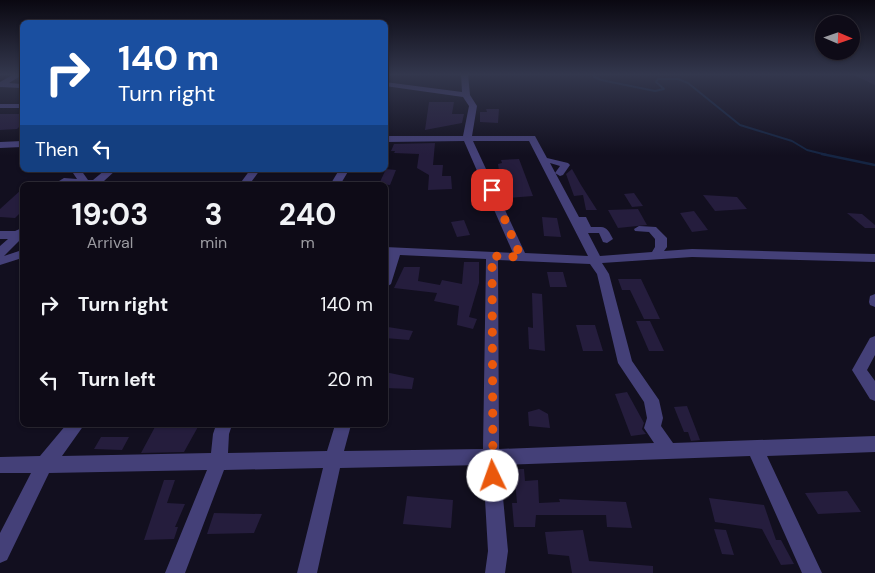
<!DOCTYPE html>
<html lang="en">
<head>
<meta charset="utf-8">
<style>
  body { margin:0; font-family:"DM Sans",sans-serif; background:#171420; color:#f1f3f6; height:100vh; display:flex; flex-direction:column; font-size:19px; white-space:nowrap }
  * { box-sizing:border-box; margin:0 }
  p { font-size:16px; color:#9b9ba1 }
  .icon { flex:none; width:28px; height:28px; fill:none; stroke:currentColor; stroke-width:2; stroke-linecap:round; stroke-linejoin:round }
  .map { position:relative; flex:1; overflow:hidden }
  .panel { position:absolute; left:20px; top:182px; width:368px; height:245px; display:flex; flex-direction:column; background:#0e0b17; border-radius:8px; box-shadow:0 1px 4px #0004,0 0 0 1px #2e2b36 }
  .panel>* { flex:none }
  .top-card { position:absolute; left:20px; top:20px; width:368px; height:152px; border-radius:8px; box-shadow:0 1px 4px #0004,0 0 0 1px #2e2b36; background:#1a4fa0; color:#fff; overflow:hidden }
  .needle { width:32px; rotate:92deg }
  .buttons { position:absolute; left:815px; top:15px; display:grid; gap:10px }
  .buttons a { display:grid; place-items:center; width:45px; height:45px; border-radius:50%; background:#0e0b17; box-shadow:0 1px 4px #0004,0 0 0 1px #2e2b36; font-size:25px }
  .pin { position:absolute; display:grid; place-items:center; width:42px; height:42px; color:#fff; margin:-21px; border-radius:10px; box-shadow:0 2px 8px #0006 }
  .me { position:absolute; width:55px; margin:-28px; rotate:357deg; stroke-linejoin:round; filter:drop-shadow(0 0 4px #0008) }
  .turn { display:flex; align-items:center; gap:18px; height:105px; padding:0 15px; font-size:22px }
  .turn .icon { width:65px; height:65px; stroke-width:2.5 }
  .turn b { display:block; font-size:35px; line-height:42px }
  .then { display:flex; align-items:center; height:48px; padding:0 15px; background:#0003; gap:10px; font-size:19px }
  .eta { display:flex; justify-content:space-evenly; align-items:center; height:85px; text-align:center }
  .eta b { font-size:30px; font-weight:700; line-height:35px }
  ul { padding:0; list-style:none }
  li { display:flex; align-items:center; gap:15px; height:75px; padding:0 15px }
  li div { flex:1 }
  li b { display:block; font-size:19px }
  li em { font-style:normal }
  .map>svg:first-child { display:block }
</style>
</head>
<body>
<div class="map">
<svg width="875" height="573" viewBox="0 0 875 573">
  <rect width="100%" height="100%" fill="#120f1f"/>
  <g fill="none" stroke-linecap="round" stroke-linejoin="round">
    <path stroke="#152543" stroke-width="2" d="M 595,74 L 594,77 L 601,80 L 655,91 L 664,89 L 656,82 L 658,79 L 678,79 L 688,83 L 740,125 L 792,141 L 807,150 L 827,155"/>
    <path stroke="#152543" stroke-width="2.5" d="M 822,154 L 875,165"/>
  </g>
  <path fill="#251d3d" d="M 852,74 L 875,74 L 875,85 Z
    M 429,102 L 454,102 L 452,114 L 464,114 L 462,123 L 425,130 Z
    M 486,109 L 499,109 L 498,123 L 480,122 L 480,112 L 487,112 Z
    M 0,114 L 22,114 L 22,124 L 17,129 L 0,130 Z
    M 435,143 L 433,165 L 443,165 L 442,176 L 451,176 L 452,189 L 428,190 L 429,175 L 417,168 L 419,154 L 394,153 L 395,151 L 391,151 L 394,144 Z
    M 519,159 L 533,196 L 507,198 L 498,171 L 499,171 L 498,164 L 502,163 L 501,160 Z
    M 386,169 L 396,170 L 390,185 L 379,184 Z
    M 572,169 L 581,185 L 597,210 L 586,210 L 583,195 L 574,196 L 566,174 Z
    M 22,189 L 22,211 L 15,218 L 0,217 L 0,209 Z
    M 634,193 L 643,206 L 632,207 L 624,194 Z
    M 703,195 L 737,197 L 747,209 L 715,211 Z
    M 638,209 L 647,225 L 618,228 L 608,210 Z
    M 694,211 L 708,230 L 692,232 L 680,213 Z
    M 847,213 L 862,214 L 875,225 L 875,228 L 865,228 Z
    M 542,217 L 557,218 L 561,237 L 544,236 Z
    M 464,220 L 470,235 L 457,237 L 451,222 Z
    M 464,262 L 479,262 L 479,283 L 469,317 L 477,319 L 473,329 L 457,325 L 459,306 L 434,301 L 437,293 L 394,288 L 404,267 L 420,267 L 418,281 L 440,285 L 442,280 L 462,284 Z
    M 547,272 L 563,272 L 567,287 L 550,287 Z
    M 618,279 L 641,279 L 660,319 L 644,319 L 630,290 L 622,290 Z
    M 532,293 L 542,294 L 545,351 L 529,349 L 528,327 L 533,328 Z
    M 636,321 L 650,321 L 664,351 L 649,351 Z
    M 576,325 L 595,325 L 603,351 L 583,351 Z
    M 388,327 L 413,331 L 409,340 L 385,338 Z
    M 385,372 L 414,378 L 412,389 L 385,388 Z
    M 627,392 L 644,423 L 642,429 L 646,434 L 631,436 L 615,394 Z
    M 687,406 L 697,432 L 700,440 L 691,441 L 688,432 L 684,432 L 674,407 Z
    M 539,409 L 548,414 L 550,428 L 529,426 L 528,412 Z
    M 156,425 L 199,425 L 184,452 L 141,453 Z
    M 101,437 L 129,437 L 122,450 L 94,449 Z
    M 514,469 L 524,469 L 525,481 L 538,480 L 539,503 L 560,502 L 559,499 L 626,502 L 632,528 L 607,527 L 606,515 L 536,515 L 535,527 L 514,527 L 512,503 L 517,503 Z
    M 164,480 L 175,480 L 167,503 L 185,504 L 175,527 L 178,527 L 174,539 L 144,540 Z
    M 847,491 L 861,512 L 818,514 L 805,493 Z
    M 407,496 L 453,500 L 451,528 L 403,524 Z
    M 709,498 L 764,505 L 776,540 L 781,540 L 794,564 L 781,565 L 762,529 L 715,522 Z
    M 214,513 L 262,514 L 254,533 L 207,534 Z
    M 714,529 L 726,530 L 734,555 L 722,554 Z
    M 583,530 L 589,561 L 653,566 L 653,573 L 572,573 L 569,556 L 548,554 L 545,532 Z"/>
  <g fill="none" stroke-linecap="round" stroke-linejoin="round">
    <path fill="#444078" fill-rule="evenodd" d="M 14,74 L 22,75 L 9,83 L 22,84 L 22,88 L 0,87 L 0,82 Z
      M 461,74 L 468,74 L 470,95 L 477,106 L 472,136 L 535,136 L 547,158 L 568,163 L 570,165 L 563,175 L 560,176 L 555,173 L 560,166 L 550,163 L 579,217 L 586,217 L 591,227 C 605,227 606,225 613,239 L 607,243 L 603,242 L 599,233 L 588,233 L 600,256 L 652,252 L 655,247 L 655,239 L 649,232 L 635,231 L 634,229 L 639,226 L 656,227 L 667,238 L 667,247 L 664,251 L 692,249 L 875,254 L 875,262 L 692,257 L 602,263 L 609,274 L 632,361 L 659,400 L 663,418 L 661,426 L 673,443 L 875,436 L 875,452 L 767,456 L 822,573 L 802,573 L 750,456 L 500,465 L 508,551 L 505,573 L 485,573 L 488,551 L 483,465 L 340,468 L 317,573 L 297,573 L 323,468 L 224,470 L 185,573 L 165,573 L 207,470 L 49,473 L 7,560 L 0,563 L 0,533 L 31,473 L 0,473 L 0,457 L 40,456 L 66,425 L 84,425 L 62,456 L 211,453 L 213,434 L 216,425 L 232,425 L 229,434 L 228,453 L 327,451 L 335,425 L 351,425 L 344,451 L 483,449 L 486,259 L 400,255 L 391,284 L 385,288 L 385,264 L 388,255 L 385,255 L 385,247 L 513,253 L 464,141 L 385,142 L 385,136 L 463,136 L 469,106 L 463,97 L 385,86 L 385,82 L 462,92 ZM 473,141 L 529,141 L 588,256 L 525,253 ZM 498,260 L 590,264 L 597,274 L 618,363 L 644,402 L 647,418 L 644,428 L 654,443 L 499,449 Z
      M 0,104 L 22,104 L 22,108 L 0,108 Z
      M 22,141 L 22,147 L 0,148 L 0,142 Z
      M 71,170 L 81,170 L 88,180 L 93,180 L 105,170 L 116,170 L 104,181 L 123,182 L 128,185 L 61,183 L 59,181 L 64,178 L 77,179 Z
      M 250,170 L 260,170 L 249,185 L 239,185 Z
      M 339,170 L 349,170 L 340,185 L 330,185 Z
      M 22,228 L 22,238 L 4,256 L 22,250 L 22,258 L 0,265 L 0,257 L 2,256 L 0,257 L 0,246 L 8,239 L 0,239 L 0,231 L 15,231 Z
      M 875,294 L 875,307 L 870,305 L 869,302 L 870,296 Z
      M 875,336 L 875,355 L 867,370 L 875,381 L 875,401 L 870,399 L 852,370 L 870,338 Z"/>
  </g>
  <linearGradient id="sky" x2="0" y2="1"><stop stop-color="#0a0811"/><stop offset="0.48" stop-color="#33374d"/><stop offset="1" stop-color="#33374d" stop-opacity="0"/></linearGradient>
  <rect width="875" height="155" fill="url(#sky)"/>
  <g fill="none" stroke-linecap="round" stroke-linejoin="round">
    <path stroke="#ea580c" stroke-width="9" stroke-dasharray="0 16.2" d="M 492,190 L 521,257 L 492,256 L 493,476"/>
  </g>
</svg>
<div class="buttons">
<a><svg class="needle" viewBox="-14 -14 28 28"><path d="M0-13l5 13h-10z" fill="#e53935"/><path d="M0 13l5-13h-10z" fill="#9b9ba1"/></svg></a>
</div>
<div class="pin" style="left:492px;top:190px;background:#d93025"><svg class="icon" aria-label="arrive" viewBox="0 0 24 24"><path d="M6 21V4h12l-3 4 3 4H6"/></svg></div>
<svg class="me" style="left:493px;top:476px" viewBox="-20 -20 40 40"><circle r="19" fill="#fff"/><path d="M0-13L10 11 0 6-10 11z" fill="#ea580c"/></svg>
<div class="top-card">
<div class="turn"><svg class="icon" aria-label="right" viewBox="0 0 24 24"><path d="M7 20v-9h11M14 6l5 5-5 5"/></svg><div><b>140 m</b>Turn right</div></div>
<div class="then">Then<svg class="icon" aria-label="left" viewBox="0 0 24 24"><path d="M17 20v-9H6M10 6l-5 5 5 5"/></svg></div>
</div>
<section class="panel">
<div class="eta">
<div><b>19:03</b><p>Arrival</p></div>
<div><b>3</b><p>min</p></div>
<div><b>240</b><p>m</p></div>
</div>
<ul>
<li><svg class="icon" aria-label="right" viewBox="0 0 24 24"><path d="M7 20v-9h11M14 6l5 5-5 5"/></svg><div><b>Turn right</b></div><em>140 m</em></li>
<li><svg class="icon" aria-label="left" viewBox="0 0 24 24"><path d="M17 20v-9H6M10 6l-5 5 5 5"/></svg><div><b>Turn left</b></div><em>20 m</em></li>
</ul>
</section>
</div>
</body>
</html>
